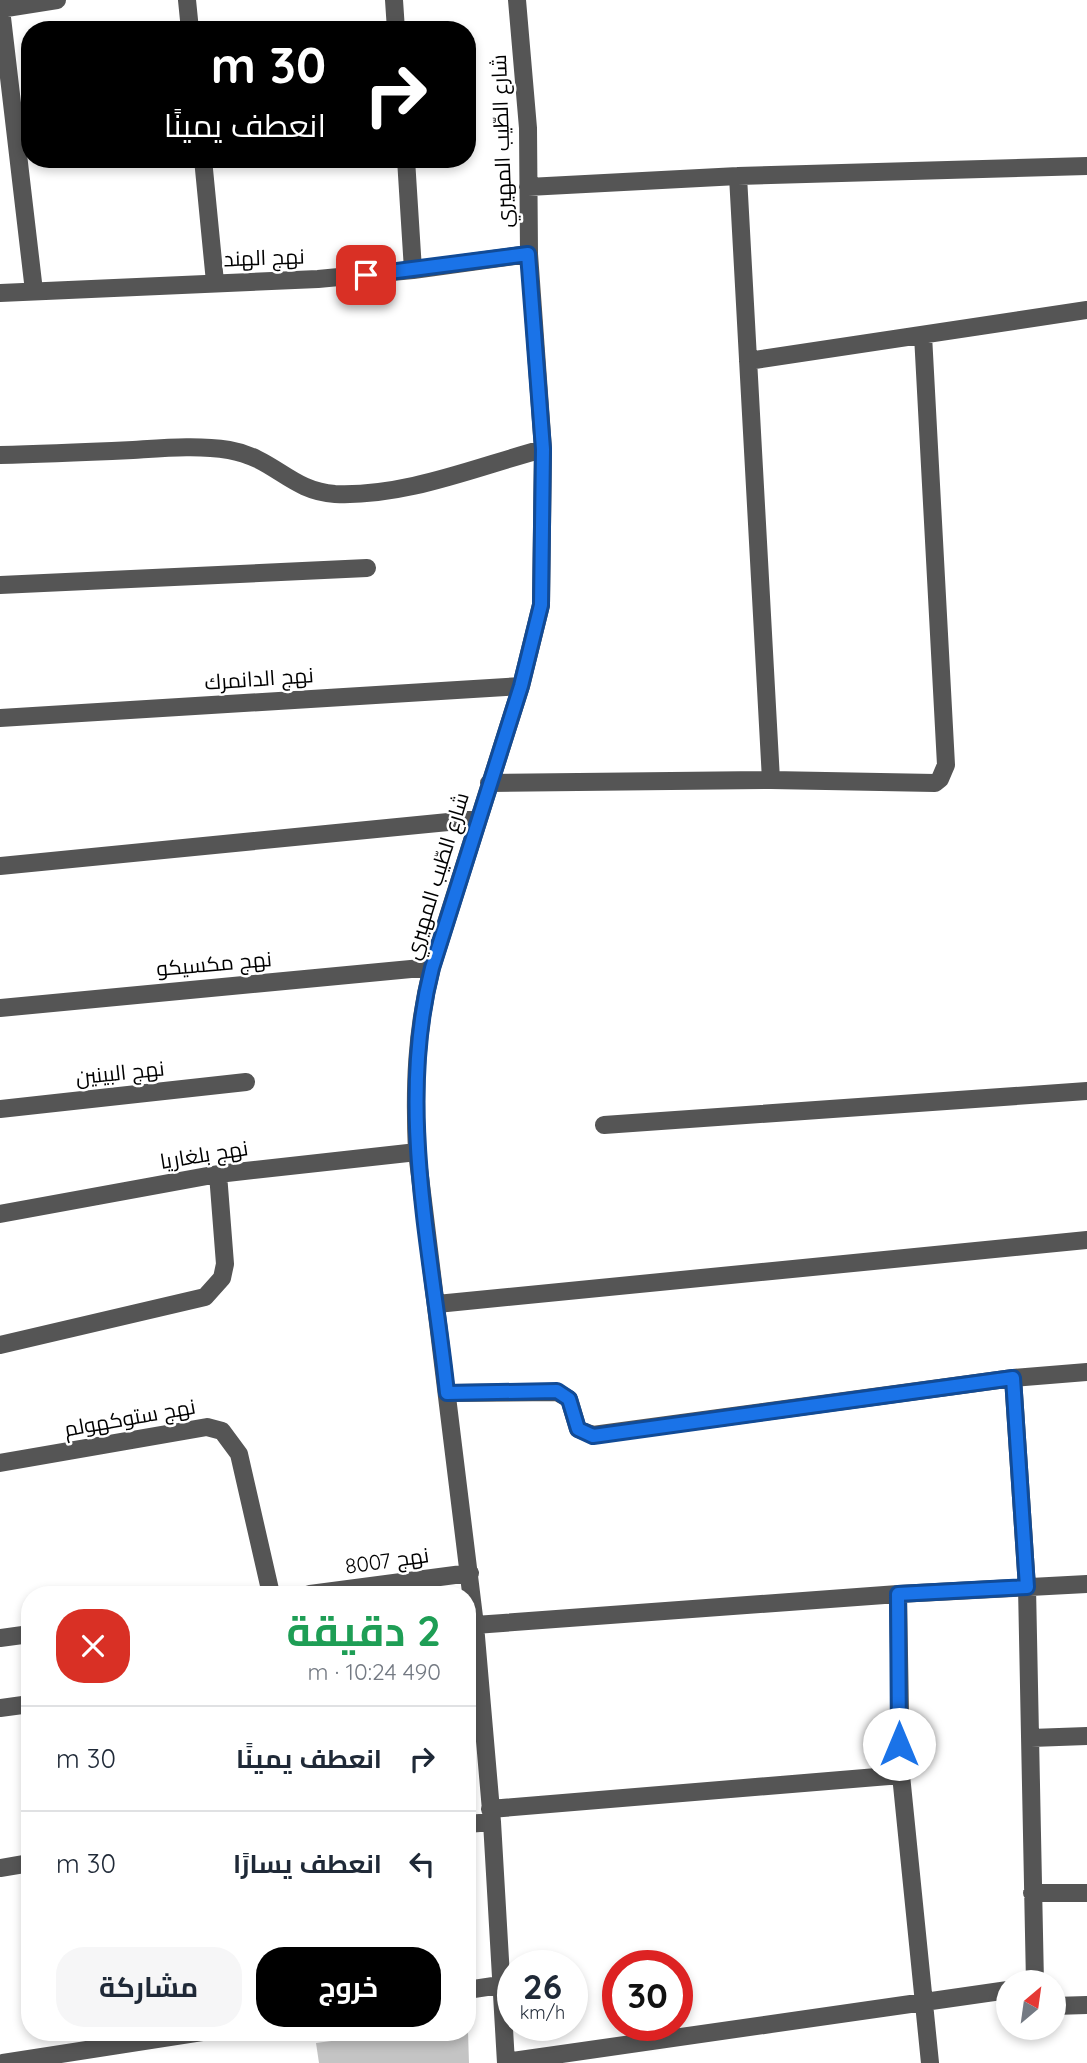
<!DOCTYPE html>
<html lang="ar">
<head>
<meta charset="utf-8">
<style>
  body { margin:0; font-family:Quicksand,Cairo,sans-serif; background:#f6f6f7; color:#1f2937; direction:rtl; height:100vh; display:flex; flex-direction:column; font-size:26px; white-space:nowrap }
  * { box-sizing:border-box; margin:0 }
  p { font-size:23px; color:#747a83 }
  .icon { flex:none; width:38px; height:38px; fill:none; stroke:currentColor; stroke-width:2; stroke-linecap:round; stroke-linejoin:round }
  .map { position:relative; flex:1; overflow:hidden; direction:ltr }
  .sheet { position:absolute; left:21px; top:1586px; width:455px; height:455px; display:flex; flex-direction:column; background:#fff; border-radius:28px; box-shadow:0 4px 10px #0003; direction:rtl }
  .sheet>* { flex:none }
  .top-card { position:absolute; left:21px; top:21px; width:455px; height:147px; border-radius:28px; box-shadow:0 4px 10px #0003; direction:rtl; background:#000; color:#fff; overflow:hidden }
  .needle { width:46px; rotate:29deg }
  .tools { position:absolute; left:996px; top:1970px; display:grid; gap:14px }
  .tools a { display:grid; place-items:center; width:70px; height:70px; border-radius:50%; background:#fff; box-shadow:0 4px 10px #0003; font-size:35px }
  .speed { position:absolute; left:497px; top:1950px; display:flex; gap:14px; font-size:35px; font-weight:700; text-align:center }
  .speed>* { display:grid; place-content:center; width:91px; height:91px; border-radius:50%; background:#fff; box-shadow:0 4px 10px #0003; line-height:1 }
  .speed small { font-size:18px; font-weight:400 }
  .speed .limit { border:10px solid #d22; background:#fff; color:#111 }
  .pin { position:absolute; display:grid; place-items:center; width:60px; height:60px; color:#fff; margin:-30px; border-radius:14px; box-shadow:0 4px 10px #0006 }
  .me { position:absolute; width:77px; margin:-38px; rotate:0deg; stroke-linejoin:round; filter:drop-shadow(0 0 5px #0008) }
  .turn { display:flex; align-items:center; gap:24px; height:147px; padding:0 35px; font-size:32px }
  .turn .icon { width:91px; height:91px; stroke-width:2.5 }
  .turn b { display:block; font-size:49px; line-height:60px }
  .round { display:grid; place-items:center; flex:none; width:74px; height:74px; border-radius:28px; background:#f6f6f7 }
  .summary { display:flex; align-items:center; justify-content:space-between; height:119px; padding:0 35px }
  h1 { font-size:42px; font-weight:700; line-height:52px; color:#1e9e55 }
  .primary-button { display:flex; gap:14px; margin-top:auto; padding:14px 35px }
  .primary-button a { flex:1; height:80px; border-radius:28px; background:#000; color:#fff; font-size:28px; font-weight:700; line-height:80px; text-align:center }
  .primary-button a+a { background:#f6f6f7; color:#1f2937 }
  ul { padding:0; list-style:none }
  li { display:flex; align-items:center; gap:21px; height:105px; padding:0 35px; border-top:2px solid #e0e1e3 }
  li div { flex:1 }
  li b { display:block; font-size:26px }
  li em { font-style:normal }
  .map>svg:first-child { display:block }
</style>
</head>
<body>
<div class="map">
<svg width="1087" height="2063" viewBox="0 0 1087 2063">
  <rect width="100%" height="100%" fill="#fff"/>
  <path fill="#c4c4c4" d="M 401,2032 L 468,2032 L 469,2063 L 319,2063 L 316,2043 Z"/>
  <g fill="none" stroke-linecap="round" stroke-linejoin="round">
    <path stroke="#555" stroke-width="18" d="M 187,0 L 190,30
      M 394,0 L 396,30
      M 0,9 L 57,0
      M 1,9 L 34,291
      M 203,159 L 215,282
      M 406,159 L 413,270
      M 738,176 L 771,780
      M 528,187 L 738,176 L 1087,166
      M 0,293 L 318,279 L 413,270 L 529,254
      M 748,361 L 1087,310
      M 0,455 C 44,454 89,452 133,450 C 165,448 198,445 229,450 C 275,458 290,491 335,494 C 405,497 476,467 543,449
      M 0,585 L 367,568
      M 0,718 L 521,686
      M 489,783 L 771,780 L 935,783 L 940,779 L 946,765 L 923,335
      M 0,866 L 479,819
      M 0,1008 L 432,967
      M 0,1109 L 246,1082
      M 604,1125 L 1087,1091
      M 0,1214 L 218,1174 L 417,1152
      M 437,1304 L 1087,1240
      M 0,1345 L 205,1297 L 222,1278 L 225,1264 L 218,1174
      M 1013,1378 L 1027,1587 L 1035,1983
      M 447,1393 L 557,1392 L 569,1399 L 578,1429 L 593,1435 L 1013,1378 L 1087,1372
      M 0,1463 L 207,1427 L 222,1431 L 239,1454 L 271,1594
      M 310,1594 L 470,1573
      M 898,1594 L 901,1775 L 930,2063
      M 475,1625 L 898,1594 L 1087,1584
      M 0,1638 L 30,1634
      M 0,1708 L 30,1704
      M 1031,1738 L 1087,1736
      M 490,1809 L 901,1775
      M 467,1824 L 492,1822
      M 0,1868 L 30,1863
      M 1032,1893 L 1087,1893
      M 467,1990 L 500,1985
      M 1054,2006 L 1087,2005
      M 506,2062 L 1008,1990
      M 3,2063 L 202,2032
      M 506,2063 L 492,1822 L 475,1625 L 417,1152 C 414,1088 416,1030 432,967 L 521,686 L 541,605 L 543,449 L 529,254 L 528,128 L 517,0"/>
  </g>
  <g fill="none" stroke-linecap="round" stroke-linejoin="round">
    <g stroke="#114b97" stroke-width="18">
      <path id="route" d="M 366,275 L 528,254 L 543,449 L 541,605 L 521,686 L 432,968 C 396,1108 432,1252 447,1393 L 557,1391 L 569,1399 L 578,1429 L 593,1436 L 1013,1378 L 1027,1587 L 898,1594 L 899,1744"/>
    </g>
    <use href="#route" stroke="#1a73e8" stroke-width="12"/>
  </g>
  <g text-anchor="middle" stroke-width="5" stroke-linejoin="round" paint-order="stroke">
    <g font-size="21" fill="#000" stroke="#fff">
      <text transform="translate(502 141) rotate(-92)" y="7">شارع الطّيب المهيري</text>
      <text transform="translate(264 258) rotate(-2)" y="7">نهج الهند</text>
      <text transform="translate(259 679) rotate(-4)" y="7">نهج الدانمرك</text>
      <text transform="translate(437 876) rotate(-73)" y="7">شارع الطّيب المهيري</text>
      <text transform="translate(214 964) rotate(-5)" y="7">نهج مكسيكو</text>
      <text transform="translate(120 1073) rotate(-6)" y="7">نهج البينين</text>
      <text transform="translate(204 1155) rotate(-9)" y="7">نهج بلغاريا</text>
      <text transform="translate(130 1418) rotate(-10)" y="7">نهج ستوكهولم</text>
      <text transform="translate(387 1561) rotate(-8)" y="7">نهج 8007</text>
    </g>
  </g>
</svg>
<div class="tools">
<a><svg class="needle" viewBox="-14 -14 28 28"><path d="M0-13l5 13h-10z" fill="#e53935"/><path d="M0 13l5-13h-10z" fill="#747a83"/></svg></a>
</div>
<div class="speed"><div>26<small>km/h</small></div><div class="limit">30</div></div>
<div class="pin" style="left:366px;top:275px;background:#d93025"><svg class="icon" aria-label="arrive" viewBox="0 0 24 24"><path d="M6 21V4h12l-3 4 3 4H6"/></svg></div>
<svg class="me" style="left:899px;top:1744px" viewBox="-20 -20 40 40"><circle r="19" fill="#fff"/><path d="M0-13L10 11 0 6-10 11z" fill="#1a73e8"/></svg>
<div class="top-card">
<div class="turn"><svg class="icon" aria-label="right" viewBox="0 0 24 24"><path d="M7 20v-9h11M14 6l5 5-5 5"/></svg><div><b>30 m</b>انعطف يمينًا</div></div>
</div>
<section class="sheet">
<div class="summary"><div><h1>2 دقيقة</h1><p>490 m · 10:24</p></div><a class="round" style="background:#d93025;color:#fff"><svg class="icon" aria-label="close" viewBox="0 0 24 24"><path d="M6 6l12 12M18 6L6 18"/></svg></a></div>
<ul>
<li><svg class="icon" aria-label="right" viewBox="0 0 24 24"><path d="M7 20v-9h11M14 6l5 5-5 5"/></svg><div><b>انعطف يمينًا</b></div><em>30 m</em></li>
<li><svg class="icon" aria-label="left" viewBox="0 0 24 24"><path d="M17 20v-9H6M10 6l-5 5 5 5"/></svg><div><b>انعطف يسارًا</b></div><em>30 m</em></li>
</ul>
<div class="primary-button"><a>خروج</a><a>مشاركة</a></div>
</section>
</div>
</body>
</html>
